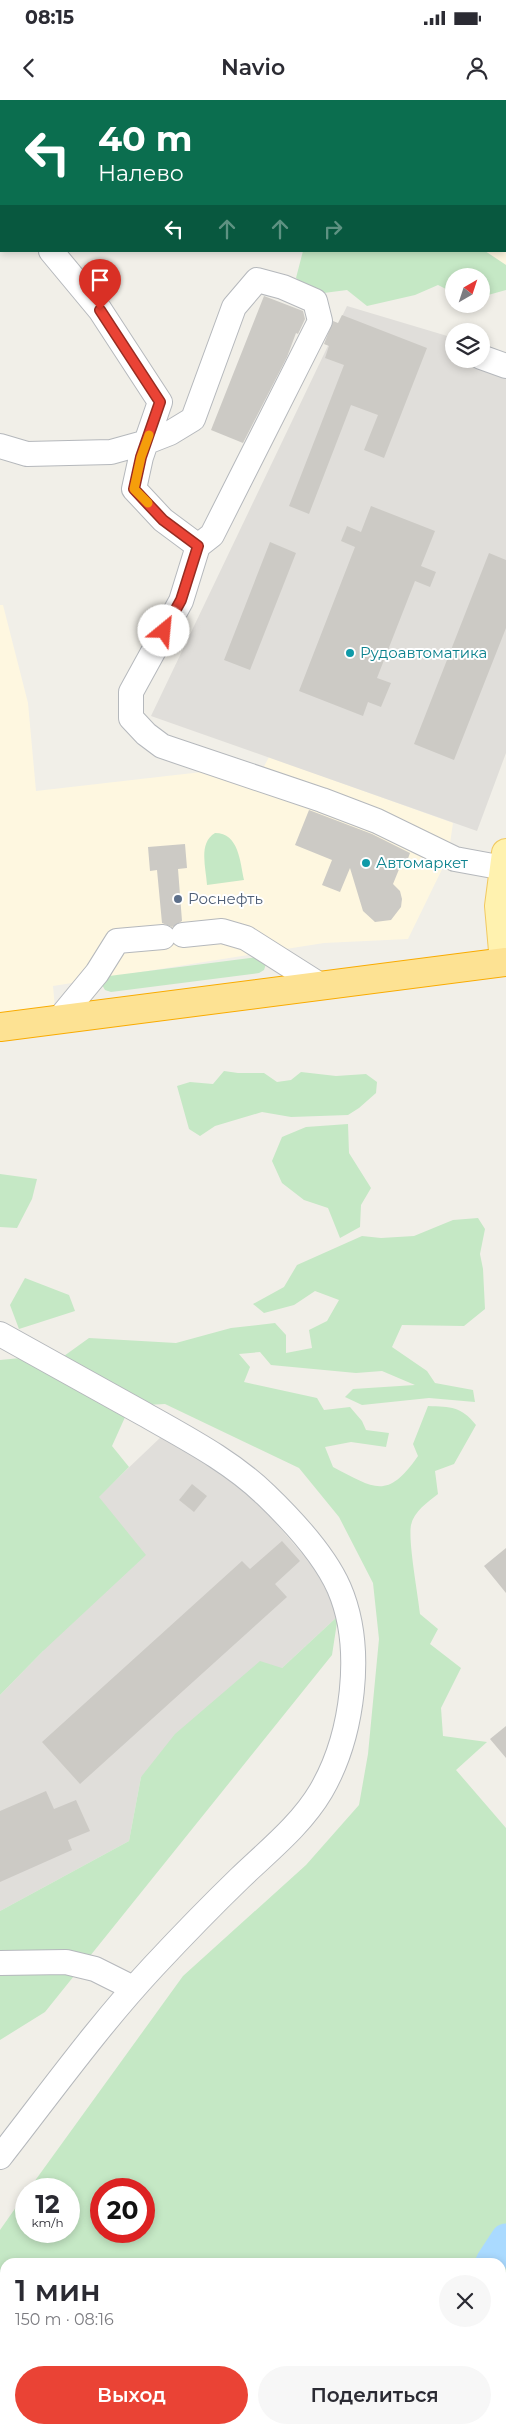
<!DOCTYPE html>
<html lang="ru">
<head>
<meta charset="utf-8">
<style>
  body { margin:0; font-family:Montserrat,sans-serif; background:#f7f7f7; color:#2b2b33; height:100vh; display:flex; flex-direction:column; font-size:19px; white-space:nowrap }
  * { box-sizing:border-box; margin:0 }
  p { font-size:16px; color:#7c7c81 }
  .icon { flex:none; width:28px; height:28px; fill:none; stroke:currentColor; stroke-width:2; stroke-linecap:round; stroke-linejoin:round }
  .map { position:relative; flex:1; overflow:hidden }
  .panel { position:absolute; left:0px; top:2158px; width:506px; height:176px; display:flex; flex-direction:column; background:#fff; border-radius:15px 15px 0 0; box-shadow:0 2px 8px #0003 }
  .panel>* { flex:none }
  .guide { position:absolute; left:0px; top:0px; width:506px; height:152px; box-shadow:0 2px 8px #0003; background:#0b6e4f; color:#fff; overflow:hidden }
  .needle { width:32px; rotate:39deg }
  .tools { position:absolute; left:445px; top:168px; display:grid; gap:10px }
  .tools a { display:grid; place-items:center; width:45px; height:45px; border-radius:50%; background:#fff; box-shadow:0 2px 8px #0003; font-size:25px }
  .speed { position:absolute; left:15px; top:2078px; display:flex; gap:10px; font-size:25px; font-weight:700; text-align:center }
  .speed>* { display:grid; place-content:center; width:65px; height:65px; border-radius:50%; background:#fff; box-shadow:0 2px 8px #0003; line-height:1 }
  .speed small { font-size:12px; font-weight:400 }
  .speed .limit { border:8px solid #d22; background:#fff; color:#111 }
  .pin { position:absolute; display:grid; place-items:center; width:42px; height:42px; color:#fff; margin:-51px -21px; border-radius:50% 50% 50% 0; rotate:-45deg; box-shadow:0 0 5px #0007 }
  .pin .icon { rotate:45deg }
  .me { position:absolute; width:55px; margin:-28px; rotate:28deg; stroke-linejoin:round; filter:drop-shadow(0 0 4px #0008) }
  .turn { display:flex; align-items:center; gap:18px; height:105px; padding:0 15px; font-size:22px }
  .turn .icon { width:65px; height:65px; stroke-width:2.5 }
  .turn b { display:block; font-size:35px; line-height:42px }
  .lanes { display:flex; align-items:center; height:48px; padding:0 15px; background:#0003; justify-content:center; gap:25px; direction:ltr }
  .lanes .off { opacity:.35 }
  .round { display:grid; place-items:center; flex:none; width:52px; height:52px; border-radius:26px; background:#f7f7f7 }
  .overview { display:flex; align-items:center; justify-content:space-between; height:85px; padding:0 15px }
  h1 { font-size:30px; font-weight:600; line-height:38px }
  .button { display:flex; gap:10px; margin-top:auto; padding:10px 15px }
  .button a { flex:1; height:58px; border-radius:30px; background:#ea4335; color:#fff; font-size:20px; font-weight:600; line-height:58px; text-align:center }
  .button a+a { background:#f7f7f7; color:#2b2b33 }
  .status { display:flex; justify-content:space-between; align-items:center; height:35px; padding:0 25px; background:#fff; direction:ltr }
  .status svg { height:14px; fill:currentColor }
  header { display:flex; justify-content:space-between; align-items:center; height:65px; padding:0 15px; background:#fff; font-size:22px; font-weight:600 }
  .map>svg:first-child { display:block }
</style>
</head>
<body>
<div class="status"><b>08:15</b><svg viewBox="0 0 49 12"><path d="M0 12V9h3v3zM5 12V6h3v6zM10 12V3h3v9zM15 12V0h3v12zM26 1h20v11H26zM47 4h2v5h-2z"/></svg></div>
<header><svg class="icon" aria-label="back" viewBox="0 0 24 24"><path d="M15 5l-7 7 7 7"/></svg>Navio<svg class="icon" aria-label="person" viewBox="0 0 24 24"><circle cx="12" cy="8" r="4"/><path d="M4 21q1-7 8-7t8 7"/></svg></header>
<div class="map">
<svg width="506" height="2333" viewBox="0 0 506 2333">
  <rect width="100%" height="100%" fill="#f1efe8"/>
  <path fill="#fef7e0" d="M 497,0 L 506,0 L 506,165 L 485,151 L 505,151 L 505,1 Z
    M 0,505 L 3,505 L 28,603 L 36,691 L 228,669 L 259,676 L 269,657 L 453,723 L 448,757 L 408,839 L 324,843 L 53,886 L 55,908 L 0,914 Z"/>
  <path fill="#e0deda" d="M 347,206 L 454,238 L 454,259 L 481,259 L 506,254 L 506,653 L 477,731 L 151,616 Z
    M 162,1336 L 203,1360 L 256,1400 L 317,1471 L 338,1516 L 282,1568 L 141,1677 L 129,1741 L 0,1811 L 0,1595 L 43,1551 L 99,1396 Z"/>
  <path fill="#c5e8c5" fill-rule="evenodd" d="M 19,0 L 497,0 L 21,1 Z
    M 303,151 L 485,151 L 506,165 L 506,190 L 481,197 L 481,176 L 454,176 L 454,193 L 438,185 L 415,195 L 367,206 L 347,190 L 316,194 L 296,178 Z
    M 215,733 C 239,733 240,762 244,780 L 207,785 C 206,768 198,743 215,733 Z
    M 257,857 L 266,864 L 264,870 L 259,873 L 111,892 L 105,890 L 102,885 L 109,876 Z
    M 224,971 L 238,973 L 264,973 L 277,982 L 291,980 L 301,972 L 336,976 L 366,974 L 377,982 L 376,993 L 359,1008 L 348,1015 L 291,1017 L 262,1012 L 215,1026 L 200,1036 L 189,1029 L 177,986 L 190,982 L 213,984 Z
    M 348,1024 L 349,1053 L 371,1088 L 361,1105 L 360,1127 L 340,1138 L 328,1108 L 304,1100 L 282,1083 L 272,1061 L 282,1037 L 306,1027 Z
    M 0,1074 L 37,1079 L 32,1099 L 17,1128 L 0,1127 Z
    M 478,1118 L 485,1129 L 480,1154 L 483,1169 L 485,1209 L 464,1226 L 402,1225 L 392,1247 L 427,1271 L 435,1283 L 473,1290 L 475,1302 L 429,1298 L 362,1305 L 345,1297 L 353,1289 L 415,1285 L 382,1271 L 356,1273 L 271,1265 L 260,1252 L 239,1254 L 250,1267 L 244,1282 L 317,1298 L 324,1310 L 350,1307 L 362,1321 L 366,1330 L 389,1333 L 386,1347 L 351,1342 L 325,1347 L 333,1367 C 374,1388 387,1401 418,1356 L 413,1344 L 428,1306 C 451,1307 461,1306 476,1325 L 454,1364 L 435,1371 L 438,1394 C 428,1402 414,1411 411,1425 C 408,1442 418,1494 420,1514 L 438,1529 L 430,1544 L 461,1568 L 441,1608 L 443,1636 L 487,1642 L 456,1670 L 506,1728 L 506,2333 L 0,2333 L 0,2130 L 26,2093 L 26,2131 L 69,2131 L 69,2089 L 29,2089 L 183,1876 L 306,1765 L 359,1705 L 368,1654 L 379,1539 L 373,1483 L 339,1417 L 299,1368 L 165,1304 L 146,1305 L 64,1256 L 89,1238 L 176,1243 L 231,1228 L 275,1223 L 286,1235 L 286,1253 L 312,1248 L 309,1230 L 327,1221 L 339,1200 L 315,1191 L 294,1205 L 264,1213 L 253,1204 L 284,1187 L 297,1165 L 362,1136 L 381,1138 L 414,1136 L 453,1120 ZM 101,2089 L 144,2089 L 144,2131 L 101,2131 ZM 5,2162 L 501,2162 L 501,2329 L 5,2329 Z
    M 25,1178 L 69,1195 L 75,1211 L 19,1229 L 10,1205 Z
    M 21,1258 L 126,1315 L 112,1346 L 129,1367 L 99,1397 L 146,1455 L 43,1551 L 0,1595 L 0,1260 Z
    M 338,1516 L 332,1555 L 45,1912 L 0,1940 L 0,1811 L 129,1741 L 141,1677 L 175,1634 L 260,1561 L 282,1568 Z"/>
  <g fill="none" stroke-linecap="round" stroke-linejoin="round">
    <path stroke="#aadaff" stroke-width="31" d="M 491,2162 L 506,2139
      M 394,2333 L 395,2329"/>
  </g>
  <path fill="#cccac5" d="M 264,196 L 303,211 L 305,219 L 298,234 L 296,233 L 287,257 L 243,343 L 211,330 Z
    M 342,215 L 427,248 L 384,358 L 364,350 L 378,315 L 351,305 L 309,414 L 289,406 L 344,265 L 325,258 L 329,246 L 324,244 L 333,221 L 338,223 Z
    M 371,406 L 435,431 L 421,466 L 436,472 L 430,487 L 415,481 L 377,578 L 391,583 L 381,607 L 368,602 L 363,616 L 299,591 L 355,447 L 341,441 L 347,426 L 361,432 Z
    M 270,442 L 296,453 L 250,570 L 224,560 Z
    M 489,453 L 506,460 L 506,528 L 454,660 L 414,644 Z
    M 309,710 L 372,734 L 410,753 L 406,764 L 402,762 L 393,784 L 400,791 L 402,799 L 401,807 L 391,820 L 375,822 L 363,811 L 350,768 L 340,792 L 322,785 L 332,760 L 295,745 Z
    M 185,744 L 187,768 L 178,769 L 182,821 L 172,827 L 162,823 L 157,770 L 150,771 L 148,747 Z
    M 192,1384 L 207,1396 L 194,1412 L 179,1400 Z
    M 282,1441 L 300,1461 L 275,1484 L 287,1497 L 80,1684 L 42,1642 L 242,1461 L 250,1469 Z
    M 506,1448 L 506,1493 L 484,1466 Z
    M 506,1626 L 506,1658 L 490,1639 Z
    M 46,1691 L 54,1709 L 76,1700 L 90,1731 L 68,1740 L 72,1750 L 0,1782 L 0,1711 Z"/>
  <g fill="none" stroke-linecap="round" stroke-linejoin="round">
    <g stroke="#b5b8bc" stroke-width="26">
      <path id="minor" d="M 0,97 L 1,98
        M 51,151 L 100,210 L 160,302 L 141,357 L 134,389 L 163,420 L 198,446 L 181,501 L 131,592 L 131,618 L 146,634 L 162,646 L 322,700 L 377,721 L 455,759 L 504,768
        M 481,257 L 506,266
        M 0,346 L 27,354 L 111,352 L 147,342 L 170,333 L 193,319 L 234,207 L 257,180 L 283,187 L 315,201 L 320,221 L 212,435 L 198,446
        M 183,835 L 222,831 L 246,838 L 320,885
        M 59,919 L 97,873 L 117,841 L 163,837
        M 0,1234 C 48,1261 96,1287 144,1314 C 186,1338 231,1361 266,1395 C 293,1421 324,1454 339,1488 C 365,1548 353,1636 321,1691 C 301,1725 268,1751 240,1778 C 210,1807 181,1837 153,1867 C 98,1926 50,1993 0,2057
        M 0,1863 L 66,1862 L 95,1869 L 133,1888"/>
    </g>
    <g stroke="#f2c960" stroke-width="30">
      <path id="major" d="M 504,862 L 499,806 L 506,753"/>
    </g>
    <g stroke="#f9ab00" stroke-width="30">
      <path id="highway" d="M 0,927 L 506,862"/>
    </g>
    <use href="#minor" stroke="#fff" stroke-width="24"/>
    <use href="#major" stroke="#fff2af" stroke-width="28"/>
    <use href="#highway" stroke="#fde293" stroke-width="28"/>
  </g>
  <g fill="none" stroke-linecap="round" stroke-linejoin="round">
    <g stroke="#982c22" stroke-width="12">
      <path id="route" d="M 100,210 L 160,302 L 141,357 L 134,389 L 163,420 L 198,446 L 181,500 L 164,531"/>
    </g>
    <use href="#route" stroke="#ea4335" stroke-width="9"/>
    <path stroke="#f59e0b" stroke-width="9" d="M 148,403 L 134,389 L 141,357 L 149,335"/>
  </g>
  <g fill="#0f9aa8" stroke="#fff" stroke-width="2">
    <circle cx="350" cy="553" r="5"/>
    <circle cx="366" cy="763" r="5"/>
  </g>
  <circle fill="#5c6f8a" stroke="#fff" stroke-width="2" cx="178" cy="799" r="5"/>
  <g text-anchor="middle" stroke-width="4" stroke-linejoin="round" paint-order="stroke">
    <g font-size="15" fill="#0d838f" stroke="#fff" text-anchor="start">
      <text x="360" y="558">Рудоавтоматика</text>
      <text x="376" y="768">Автомаркет</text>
    </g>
    <g font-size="15" fill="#4e5e75" stroke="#fff" text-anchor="start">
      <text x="188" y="804">Роснефть</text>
    </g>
  </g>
</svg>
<div class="tools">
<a><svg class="needle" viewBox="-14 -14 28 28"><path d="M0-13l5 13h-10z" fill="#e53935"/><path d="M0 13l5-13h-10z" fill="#7c7c81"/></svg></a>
<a><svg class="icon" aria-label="layers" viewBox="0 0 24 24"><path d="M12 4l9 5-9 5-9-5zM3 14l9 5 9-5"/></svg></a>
</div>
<div class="speed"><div>12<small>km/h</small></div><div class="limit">20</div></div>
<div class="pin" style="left:100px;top:210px;background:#d93025"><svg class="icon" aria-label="arrive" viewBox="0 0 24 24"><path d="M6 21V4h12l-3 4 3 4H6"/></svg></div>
<svg class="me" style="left:164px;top:531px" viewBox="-20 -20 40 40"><circle r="19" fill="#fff"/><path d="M0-13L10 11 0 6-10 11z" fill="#ea4335"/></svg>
<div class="guide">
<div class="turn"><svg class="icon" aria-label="left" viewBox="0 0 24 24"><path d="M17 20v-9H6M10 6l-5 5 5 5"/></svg><div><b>40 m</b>Налево</div></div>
<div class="lanes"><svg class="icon" aria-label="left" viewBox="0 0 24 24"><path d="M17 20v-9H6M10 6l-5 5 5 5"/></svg><svg class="icon off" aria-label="ahead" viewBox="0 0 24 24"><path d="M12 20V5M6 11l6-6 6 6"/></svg><svg class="icon off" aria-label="ahead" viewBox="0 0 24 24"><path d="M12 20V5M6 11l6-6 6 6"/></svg><svg class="icon off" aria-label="right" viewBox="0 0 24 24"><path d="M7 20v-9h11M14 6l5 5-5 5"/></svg></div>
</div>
<section class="panel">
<div class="overview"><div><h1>1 мин</h1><p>150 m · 08:16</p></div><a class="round"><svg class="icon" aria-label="close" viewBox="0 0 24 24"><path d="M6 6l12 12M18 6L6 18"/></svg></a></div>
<div class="button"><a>Выход</a><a>Поделиться</a></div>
</section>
</div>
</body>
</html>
